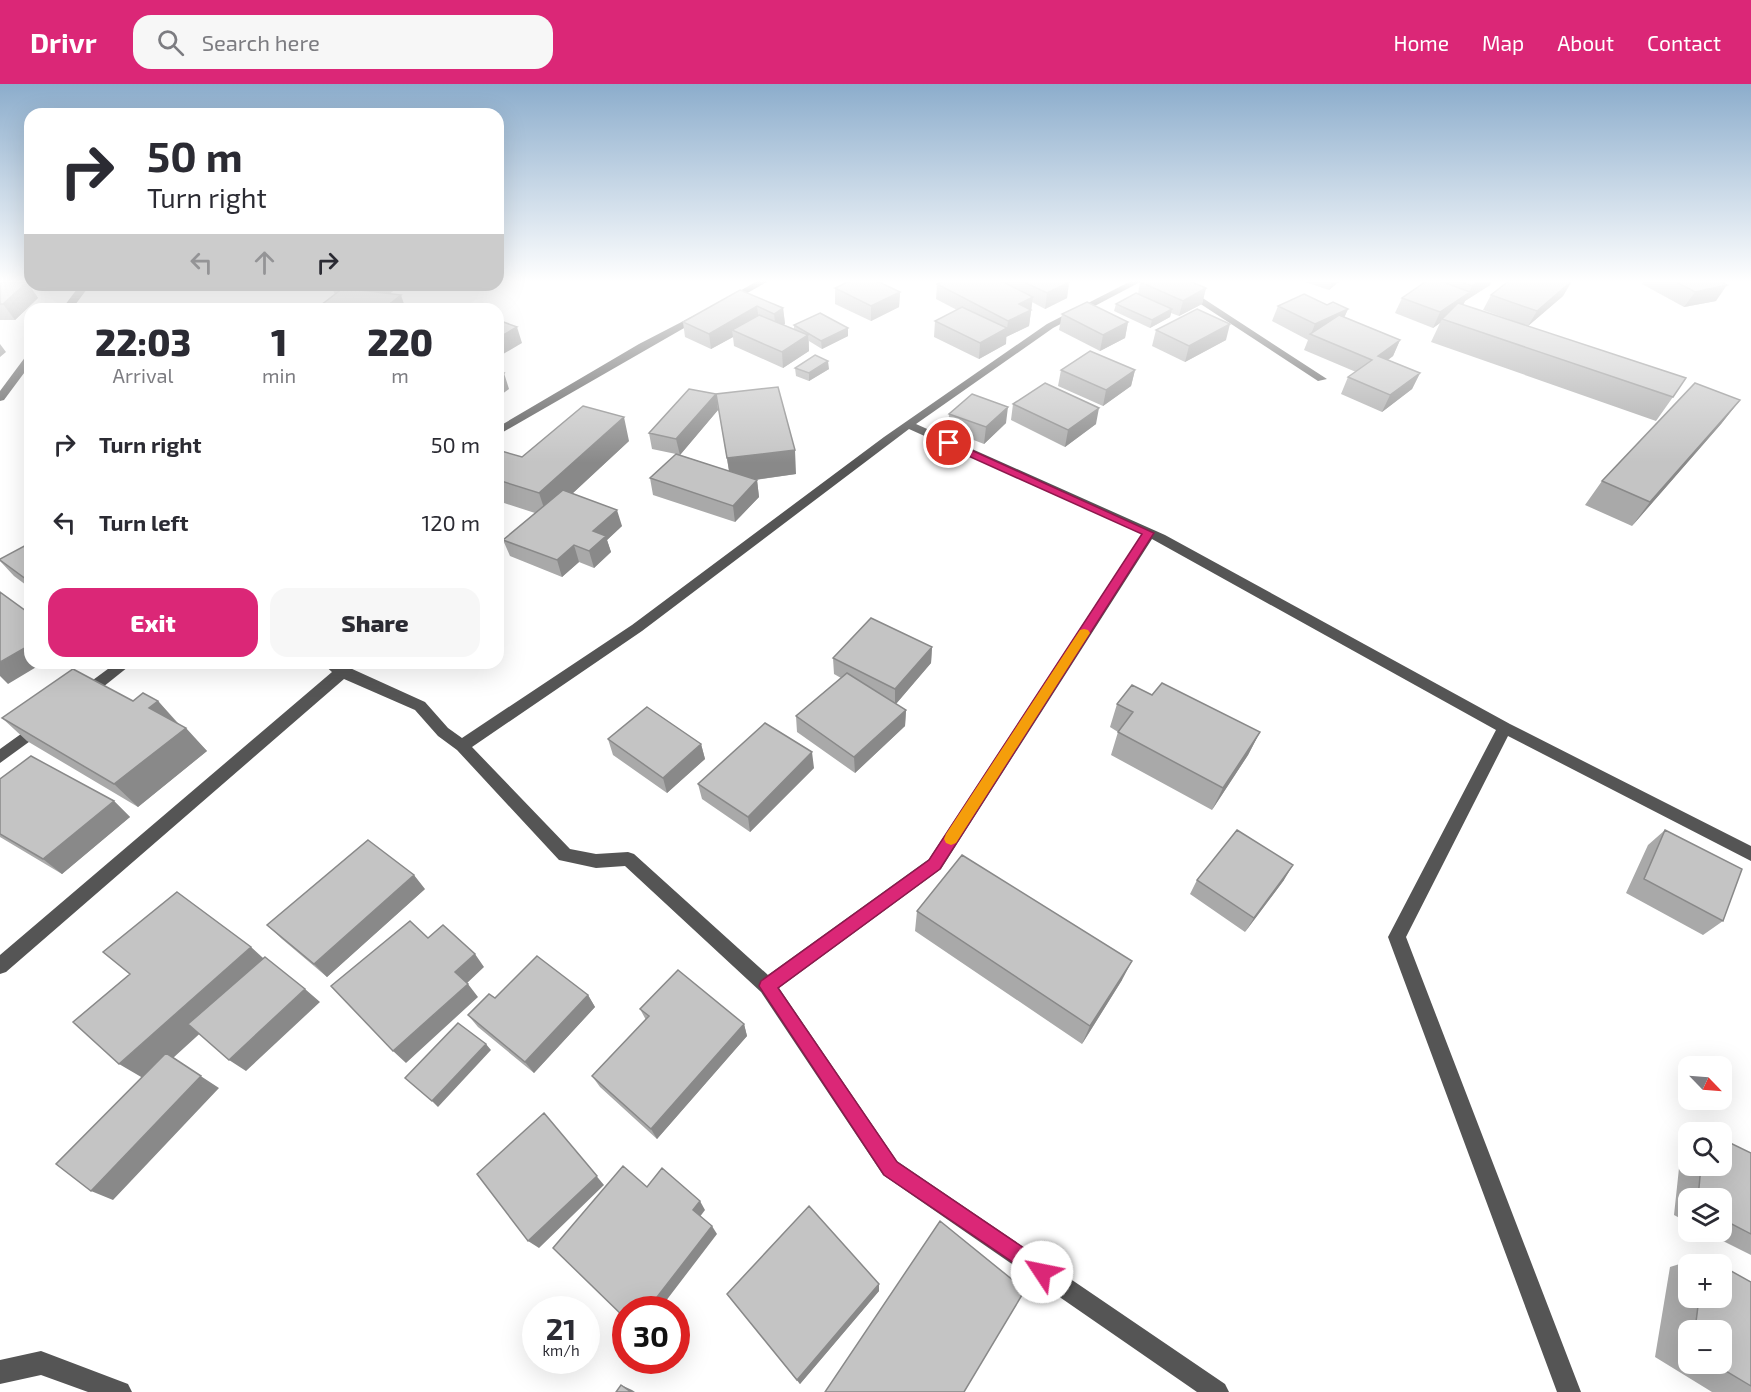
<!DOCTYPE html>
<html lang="en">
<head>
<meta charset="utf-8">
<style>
  body { margin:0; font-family:"Exo 2",sans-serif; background:#f7f7f7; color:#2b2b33; height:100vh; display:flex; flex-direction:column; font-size:22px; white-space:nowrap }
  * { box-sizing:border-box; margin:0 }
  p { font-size:20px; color:#7c7c81 }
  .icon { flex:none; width:33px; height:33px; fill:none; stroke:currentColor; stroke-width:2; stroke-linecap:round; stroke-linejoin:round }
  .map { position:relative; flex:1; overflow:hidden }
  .side { position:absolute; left:24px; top:219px; width:480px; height:366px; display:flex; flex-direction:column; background:#fff; border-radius:18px; box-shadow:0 6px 24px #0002 }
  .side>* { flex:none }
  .hud { position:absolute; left:24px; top:24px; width:480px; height:183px; border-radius:18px; box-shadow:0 6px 24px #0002; background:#fff; color:#2b2b33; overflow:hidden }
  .needle { width:39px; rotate:115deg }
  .fabs { position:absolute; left:1678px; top:972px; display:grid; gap:12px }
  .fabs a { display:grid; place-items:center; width:54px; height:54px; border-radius:12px; background:#fff; box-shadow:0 6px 24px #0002; font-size:30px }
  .speed { position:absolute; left:522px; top:1212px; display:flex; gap:12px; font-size:30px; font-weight:700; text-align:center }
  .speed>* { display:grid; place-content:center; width:78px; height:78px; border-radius:50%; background:#fff; box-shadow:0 6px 24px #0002; line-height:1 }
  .speed small { font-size:15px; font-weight:400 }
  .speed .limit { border:9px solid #d22; background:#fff; color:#111 }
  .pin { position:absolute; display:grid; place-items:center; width:51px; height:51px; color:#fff; margin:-26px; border:3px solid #fff; border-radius:50%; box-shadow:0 2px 6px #0007 }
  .me { position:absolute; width:66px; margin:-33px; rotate:304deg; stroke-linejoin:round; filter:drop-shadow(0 0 4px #0008) }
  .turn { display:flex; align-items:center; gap:21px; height:126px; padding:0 24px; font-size:27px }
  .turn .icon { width:78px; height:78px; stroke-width:2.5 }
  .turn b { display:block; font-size:42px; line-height:51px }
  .lanes { display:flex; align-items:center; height:57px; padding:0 24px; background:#0003; justify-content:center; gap:30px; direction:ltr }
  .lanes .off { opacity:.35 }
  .eta { display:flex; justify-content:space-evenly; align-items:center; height:102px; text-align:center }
  .eta b { font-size:36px; font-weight:800; line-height:42px }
  .primary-button { display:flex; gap:12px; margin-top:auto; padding:12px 24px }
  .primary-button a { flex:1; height:69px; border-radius:18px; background:#db2777; color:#fff; font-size:24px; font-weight:800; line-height:69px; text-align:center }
  .primary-button a+a { background:#f7f7f7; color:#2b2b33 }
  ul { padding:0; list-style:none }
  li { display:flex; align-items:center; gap:18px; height:78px; padding:0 24px }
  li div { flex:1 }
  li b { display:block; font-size:22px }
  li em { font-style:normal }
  header { display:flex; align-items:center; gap:36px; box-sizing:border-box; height:84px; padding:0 30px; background:#db2777; color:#fff }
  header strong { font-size:28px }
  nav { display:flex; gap:33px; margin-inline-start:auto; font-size:21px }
  .search { width:420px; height:54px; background:#f7f7f7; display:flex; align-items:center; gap:15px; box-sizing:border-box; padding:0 21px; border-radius:18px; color:#7c7c81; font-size:22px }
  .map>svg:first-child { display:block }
</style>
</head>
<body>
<header>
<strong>Drivr</strong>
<div class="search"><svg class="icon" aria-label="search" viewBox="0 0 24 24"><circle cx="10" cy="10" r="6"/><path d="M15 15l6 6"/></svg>Search here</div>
<nav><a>Home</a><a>Map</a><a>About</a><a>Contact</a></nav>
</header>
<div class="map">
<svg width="1751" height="1308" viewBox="0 0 1751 1308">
  <rect width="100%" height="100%" fill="#fff"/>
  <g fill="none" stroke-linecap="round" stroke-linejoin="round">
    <path fill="#555" fill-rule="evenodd" d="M 759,196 L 770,196 L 730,219 L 722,217 Z
      M 1133,196 L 1144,196 L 1053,244 L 916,340 L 1165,451 L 1510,640 L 1751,762 L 1751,777 L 1508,652 L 1406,853 L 1581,1308 L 1557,1308 L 1388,853 L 1496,646 L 1152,455 L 941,785 L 779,904 L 897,1077 L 1225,1300 L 1229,1308 L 1197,1308 L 883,1091 L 761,908 L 625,782 L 596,784 L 559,776 L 457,666 L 438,652 L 415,626 L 344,595 L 6,888 L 0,890 L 0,871 L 332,588 L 322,579 L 339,579 L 425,618 L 448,644 L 462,654 L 632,541 L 884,353 L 1047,240 ZM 909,345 L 1142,450 L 929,775 L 768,891 L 634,770 L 628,768 L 596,770 L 570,765 L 472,663 L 642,547 Z
      M 1164,196 L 1175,196 L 1327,295 L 1318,297 Z
      M 80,201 L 90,201 L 72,225 L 62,225 Z
      M 697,230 L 705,232 L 498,351 L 498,343 L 639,260 Z
      M 30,271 L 30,281 L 4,316 L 0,317 L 0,307 L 26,272 Z
      M 116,579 L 133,579 L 88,615 L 78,615 L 76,611 L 78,607 Z
      M 39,637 L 44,639 L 46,643 L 44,647 L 0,679 L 0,665 Z
      M 41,1267 L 128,1300 L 132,1308 L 88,1308 L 41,1291 L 0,1300 L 0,1276 Z"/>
  </g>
  <path fill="#a9a9a9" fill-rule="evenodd" d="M 945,196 L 1066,196 L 1069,198 L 1067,214 L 1045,225 L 1032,218 L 1029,242 L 1006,253 L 1006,260 L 979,275 L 934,253 L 935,237 L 957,226 L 936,215 L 937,200 Z
    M 1299,196 L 1341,196 L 1329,206 Z
    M 1424,196 L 1492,196 L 1490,201 L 1465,217 L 1463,221 L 1673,313 L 1656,337 L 1431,258 L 1440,239 L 1433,244 L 1395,229 L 1402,214 L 1423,200 Z
    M 1644,196 L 1718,196 L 1716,217 L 1684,223 L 1642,200 Z
    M 1572,197 L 1563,212 L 1528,242 L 1483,226 L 1491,211 Z
    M 27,198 L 38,214 L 15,236 L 0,236 L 0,199 Z
    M 1140,198 L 1206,204 L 1202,220 L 1179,232 L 1171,229 L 1170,233 L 1150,244 L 1114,227 L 1116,220 L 1138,210 Z
    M 330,201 L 402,201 L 389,210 L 335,210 Z
    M 835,204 L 900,208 L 899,223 L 871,237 L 835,220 Z
    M 740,206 L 783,224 L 785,240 L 783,241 L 794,245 L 794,241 L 848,244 L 848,252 L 822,265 L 809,257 L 809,267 L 783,284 L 734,262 L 733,253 L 711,265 L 685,253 L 683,238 Z
    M 1327,221 L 1348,225 L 1344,233 L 1400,256 L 1393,272 L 1388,276 L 1420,289 L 1412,305 L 1382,328 L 1341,310 L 1348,293 L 1356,288 L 1304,266 L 1308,256 L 1272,237 L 1278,222 Z
    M 1062,230 L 1128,238 L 1125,254 L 1100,267 L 1059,246 Z
    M 1156,246 L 1226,256 L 1185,278 L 1152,262 Z
    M 795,284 L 829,285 L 809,297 L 796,292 Z
    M 1061,286 L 1135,286 L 1131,302 L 1103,322 L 1058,302 Z
    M 716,310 L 796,390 L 755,396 L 757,396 L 759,413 L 735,438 L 653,411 L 650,394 L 676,370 L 652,365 L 649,349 L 716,310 L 718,326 L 680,371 L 729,387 Z
    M 1740,316 L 1721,340 L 1632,442 L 1585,421 L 1602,397 Z
    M 1013,320 L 1096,340 L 1065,363 L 1011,336 Z
    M 949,330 L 1006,339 L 984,360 L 948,346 Z
    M 629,357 L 572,410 L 622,442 L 607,456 L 611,468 L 594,484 L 579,478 L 562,493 L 510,472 L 503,456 L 535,429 L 498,417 L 498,366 L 522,373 Z
    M 30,459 L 30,504 L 14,492 L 0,477 Z
    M 932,563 L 931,579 L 896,620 L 906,626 L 905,642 L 855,689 L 797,648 L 796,632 L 841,594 L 834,590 L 833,574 Z
    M 158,617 L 178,639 L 207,667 L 138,723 L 27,657 L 2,634 Z
    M 1117,620 L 1260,648 L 1248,671 L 1212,726 L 1111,671 L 1118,648 L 1110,643 Z
    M 608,655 L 701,660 L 705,675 L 667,709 L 613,671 Z
    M 814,684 L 750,748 L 702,715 L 698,700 Z
    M 0,695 L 114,717 L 130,733 L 62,790 L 0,753 Z
    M 1665,746 L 1723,837 L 1703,851 L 1626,809 L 1648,761 Z
    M 1197,796 L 1284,796 L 1245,848 L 1190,810 Z
    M 425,805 L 327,893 L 282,855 L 267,841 Z
    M 917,827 L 1122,896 L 1082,960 L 915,847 Z
    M 588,911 L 595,923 L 534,989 L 478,943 L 468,931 L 495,914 Z
    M 640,925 L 744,940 L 747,952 L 657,1055 L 600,1003 L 592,992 L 646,936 Z
    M 1689,1053 L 1689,1082 L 1722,1082 L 1751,1069 L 1751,1171 L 1705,1148 L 1722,1148 L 1722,1114 L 1689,1114 L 1689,1139 L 1674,1131 L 1682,1056 Z
    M 1705,1172 L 1719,1180 L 1689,1180 L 1689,1214 L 1722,1214 L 1751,1198 L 1751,1308 L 1712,1308 L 1655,1273 L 1670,1183 ZM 1689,1246 L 1722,1246 L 1722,1280 L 1689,1280 Z
    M 879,1200 L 879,1207 L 800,1300 L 727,1210 Z"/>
  <path fill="#898989" d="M 1057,196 L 1066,196 L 1066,200 L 1069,198 L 1067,214 L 1045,225 L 1047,209 Z
    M 1333,196 L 1341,196 L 1329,206 Z
    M 1481,196 L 1492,196 L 1490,201 L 1465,217 L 1462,223 L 1442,235 L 1440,239 L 1433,244 L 1440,228 L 1469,209 L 1472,202 Z
    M 1572,197 L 1563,212 L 1528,242 L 1537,227 Z
    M 27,198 L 38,214 L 15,236 L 3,220 Z
    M 372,201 L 402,201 L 375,219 L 368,204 Z
    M 1727,201 L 1716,217 L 1684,223 L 1695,208 Z
    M 1206,204 L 1202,220 L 1179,232 L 1183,217 Z
    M 900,208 L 899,223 L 871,237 L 871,222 Z
    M 401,211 L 405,223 L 408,221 L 409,225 L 394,225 L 391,219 Z
    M 1033,213 L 1029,242 L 1006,253 L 1008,237 L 1019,220 Z
    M 757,222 L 759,238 L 732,246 L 733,253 L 711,265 L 709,250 Z
    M 783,224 L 785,240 L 776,245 L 774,230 Z
    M 1172,225 L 1170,233 L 1150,244 L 1152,236 Z
    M 1348,225 L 1341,241 L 1311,250 L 1315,240 Z
    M 1128,238 L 1125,254 L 1100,267 L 1103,251 Z
    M 1230,240 L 1226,256 L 1185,278 L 1189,262 Z
    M 517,243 L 522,259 L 498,273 L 498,254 Z
    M 848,244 L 848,252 L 822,265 L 821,257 Z
    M 1007,244 L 1006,260 L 979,275 L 980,259 Z
    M 808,251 L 809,267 L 783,284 L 782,268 Z
    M 1400,256 L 1393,272 L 1371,288 L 1378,272 Z
    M 0,260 L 6,268 L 0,273 Z
    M 828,277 L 829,285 L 809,297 L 809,289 Z
    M 1135,286 L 1131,302 L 1103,322 L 1106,306 Z
    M 504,289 L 509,305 L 498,313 L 498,293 Z
    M 1420,289 L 1412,305 L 1382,328 L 1390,311 Z
    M 716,310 L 718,326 L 680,371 L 676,355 Z
    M 1740,316 L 1721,340 L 1632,442 L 1650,418 Z
    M 1008,323 L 1006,339 L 984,360 L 986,343 Z
    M 1099,324 L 1096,340 L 1065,363 L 1068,346 Z
    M 624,333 L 629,357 L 547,433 L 539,409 Z
    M 795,366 L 796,390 L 731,399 L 727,374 Z
    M 757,396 L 759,413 L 735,438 L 733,422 Z
    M 617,426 L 622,442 L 607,456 L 611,468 L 594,484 L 589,467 L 593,447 Z
    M 574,461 L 579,478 L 562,493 L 557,476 Z
    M 30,561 L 30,579 L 43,579 L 8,600 L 0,592 L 0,578 Z
    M 932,563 L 931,579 L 895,621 L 895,605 Z
    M 158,617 L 179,641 L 149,624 Z
    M 906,626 L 905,642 L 855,689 L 854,673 Z
    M 186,644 L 207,667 L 138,723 L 114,700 Z
    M 1260,648 L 1248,671 L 1212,726 L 1223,704 Z
    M 701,660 L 705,675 L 667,709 L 663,694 Z
    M 812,668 L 814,684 L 750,748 L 748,733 Z
    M 114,717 L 130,733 L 62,790 L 43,775 Z
    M 1293,781 L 1284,796 L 1245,848 L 1254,834 Z
    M 414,791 L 425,805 L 327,893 L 314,880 Z
    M 251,863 L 273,883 L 173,974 L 219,1004 L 113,1116 L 91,1107 L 148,997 L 119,980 Z
    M 475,870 L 484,883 L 465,901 L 455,888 Z
    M 1132,877 L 1122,896 L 1082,960 L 1090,942 Z
    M 468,900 L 478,913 L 406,979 L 393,967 Z
    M 305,905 L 320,918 L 246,987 L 229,976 Z
    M 588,911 L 595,923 L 534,989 L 525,978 Z
    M 744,940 L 747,952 L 657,1055 L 651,1045 Z
    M 486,960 L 491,966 L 438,1023 L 432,1017 Z
    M 544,1029 L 604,1101 L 539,1164 L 528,1157 Z
    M 700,1117 L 705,1126 L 699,1134 L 693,1126 Z
    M 712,1142 L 717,1150 L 659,1226 L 647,1226 Z
    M 879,1200 L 879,1207 L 800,1300 L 797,1296 Z
    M 621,1301 L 632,1306 L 635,1308 L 631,1308 Z"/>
  <path fill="#c4c4c4" stroke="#898989" stroke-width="1.5" d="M 852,196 L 875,196 L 900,208 L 871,222 L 835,204 Z
    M 945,196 L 999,196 L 1033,213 L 1019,220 L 1031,226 L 1008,237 L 937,200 Z
    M 1020,196 L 1064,196 L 1069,198 L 1047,209 Z
    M 1143,196 L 1187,196 L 1206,204 L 1183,217 L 1140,198 Z
    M 1428,196 L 1438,196 L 1470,208 L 1440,228 L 1402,214 Z
    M 1455,196 L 1481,196 L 1472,202 Z
    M 1510,196 L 1571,196 L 1572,197 L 1537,227 L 1491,211 Z
    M 1673,196 L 1718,196 L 1727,201 L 1695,208 Z
    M 27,198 L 3,220 L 0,220 L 0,199 Z
    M 356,201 L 372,201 L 368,204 Z
    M 343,204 L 401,211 L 391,219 L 408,221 L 403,225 L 316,225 Z
    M 740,206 L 783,224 L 774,230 L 757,222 L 709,250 L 683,238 Z
    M 1136,209 L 1172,225 L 1152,236 L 1116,220 Z
    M 1304,210 L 1327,221 L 1333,218 L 1348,225 L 1315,240 L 1278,222 Z
    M 1087,218 L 1128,238 L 1103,251 L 1062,230 Z
    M 1458,219 L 1686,294 L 1673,313 L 1442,235 Z
    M 962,223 L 1007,244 L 980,259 L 935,237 Z
    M 1197,225 L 1230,240 L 1189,262 L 1156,246 Z
    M 820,229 L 848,244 L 821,257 L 794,241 Z
    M 759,231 L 808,251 L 782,268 L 732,246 Z
    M 1339,231 L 1400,256 L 1378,272 L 1420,289 L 1390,311 L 1348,293 L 1372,276 L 1310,250 Z
    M 498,236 L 517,243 L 498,254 Z
    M 1090,267 L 1135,286 L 1106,306 L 1061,286 Z
    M 815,271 L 828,277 L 809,289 L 795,284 Z
    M 498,287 L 504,289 L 498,293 Z
    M 1045,299 L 1099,324 L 1068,346 L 1013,320 Z
    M 1695,299 L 1740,316 L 1650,418 L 1602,397 Z
    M 778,303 L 795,366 L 727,374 L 716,310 Z
    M 689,305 L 716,310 L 676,355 L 649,349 Z
    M 972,310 L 1008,323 L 986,343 L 949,330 Z
    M 583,322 L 624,333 L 539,409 L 498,396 L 498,366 L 522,373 Z
    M 676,370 L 757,396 L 733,422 L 650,394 Z
    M 563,406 L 617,426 L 593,447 L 606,452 L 589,467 L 574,461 L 557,476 L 503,456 Z
    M 30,459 L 30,498 L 0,476 L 0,475 Z
    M 0,508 L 30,530 L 30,561 L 0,578 Z
    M 871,534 L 932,563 L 895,605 L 833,574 Z
    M 73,585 L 133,617 L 143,609 L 158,617 L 149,624 L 186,644 L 114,700 L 2,634 Z
    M 847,589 L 906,626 L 854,673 L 796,632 Z
    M 1162,599 L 1260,648 L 1223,704 L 1118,648 L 1133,628 L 1117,620 L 1132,601 L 1152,611 Z
    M 647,623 L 701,660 L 663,694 L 608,655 Z
    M 765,639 L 812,668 L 748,733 L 698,700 Z
    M 31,672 L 114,717 L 43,775 L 0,750 L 0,695 Z
    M 1237,746 L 1293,781 L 1254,834 L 1197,796 Z
    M 1665,746 L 1742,785 L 1723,837 L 1644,795 Z
    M 368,756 L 414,791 L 314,880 L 267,841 Z
    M 962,771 L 1132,877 L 1090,942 L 917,827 Z
    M 177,808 L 251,863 L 119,980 L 73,938 L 130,890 L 103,868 Z
    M 410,837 L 428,854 L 443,841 L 475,870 L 455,888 L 468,900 L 393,967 L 331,902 Z
    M 537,872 L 588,911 L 525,978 L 468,931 L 489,910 L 495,914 Z
    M 265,873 L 305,905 L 229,976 L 188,940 Z
    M 678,886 L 744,940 L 651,1045 L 592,992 L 649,932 L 640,925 Z
    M 458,939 L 486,960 L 432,1017 L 405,994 Z
    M 166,969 L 201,992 L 91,1107 L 56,1080 Z
    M 544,1029 L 597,1092 L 528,1157 L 477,1090 Z
    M 1722,1055 L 1751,1069 L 1751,1150 L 1722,1135 L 1722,1114 L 1698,1114 L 1701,1082 L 1722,1082 Z
    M 623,1082 L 647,1103 L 662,1084 L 700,1117 L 693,1126 L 712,1142 L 647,1226 L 626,1226 L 626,1235 L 553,1164 Z
    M 809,1122 L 879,1200 L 797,1296 L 727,1210 Z
    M 940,1137 L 1025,1206 L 964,1308 L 825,1308 Z
    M 1705,1172 L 1719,1180 L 1704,1180 Z
    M 1722,1182 L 1751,1198 L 1751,1302 L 1714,1280 L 1722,1280 L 1722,1246 L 1695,1246 L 1699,1214 L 1722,1214 Z
    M 621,1301 L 631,1308 L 616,1308 Z"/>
  <linearGradient id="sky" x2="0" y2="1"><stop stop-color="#8cadcc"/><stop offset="0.52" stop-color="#fff"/><stop offset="1" stop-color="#fff" stop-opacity="0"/></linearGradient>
  <rect width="1751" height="379" fill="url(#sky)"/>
  <path fill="#db2777" stroke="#8e194d" stroke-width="1.5" d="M 949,356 L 1154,449 L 940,785 L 778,904 L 897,1078 L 1049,1181 L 1052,1188 L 1049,1195 L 1042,1198 L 884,1091 L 759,902 L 761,897 L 929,776 L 1142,450 L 946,362 L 944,359 Z"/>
  <path fill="#f59e0b" d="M 1084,545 L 1088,546 L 1090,549 L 1088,552 L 956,759 L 951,761 L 946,759 L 944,755 L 946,750 L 1080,546 Z"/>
</svg>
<div class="fabs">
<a><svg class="needle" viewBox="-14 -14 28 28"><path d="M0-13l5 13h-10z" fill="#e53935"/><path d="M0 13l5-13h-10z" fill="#7c7c81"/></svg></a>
<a><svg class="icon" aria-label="search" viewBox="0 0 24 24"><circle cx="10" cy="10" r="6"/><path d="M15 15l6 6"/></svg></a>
<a><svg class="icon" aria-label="layers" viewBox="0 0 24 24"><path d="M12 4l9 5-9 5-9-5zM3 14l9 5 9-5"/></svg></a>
<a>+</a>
<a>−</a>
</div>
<div class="speed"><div>21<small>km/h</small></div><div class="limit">30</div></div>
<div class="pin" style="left:949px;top:359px;background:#d93025"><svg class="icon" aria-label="arrive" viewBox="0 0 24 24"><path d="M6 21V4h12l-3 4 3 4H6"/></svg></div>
<svg class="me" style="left:1042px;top:1188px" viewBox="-20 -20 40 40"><circle r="19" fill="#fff"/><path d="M0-13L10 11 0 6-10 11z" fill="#db2777"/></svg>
<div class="hud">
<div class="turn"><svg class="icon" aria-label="right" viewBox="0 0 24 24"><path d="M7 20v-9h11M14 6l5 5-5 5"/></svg><div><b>50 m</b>Turn right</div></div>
<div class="lanes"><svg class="icon off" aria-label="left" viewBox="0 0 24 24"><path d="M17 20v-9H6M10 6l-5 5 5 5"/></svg><svg class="icon off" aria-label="ahead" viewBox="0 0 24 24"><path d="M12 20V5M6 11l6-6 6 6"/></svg><svg class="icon" aria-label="right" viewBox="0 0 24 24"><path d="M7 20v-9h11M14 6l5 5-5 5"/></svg></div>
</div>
<section class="side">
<div class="eta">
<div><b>22:03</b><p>Arrival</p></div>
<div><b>1</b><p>min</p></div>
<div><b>220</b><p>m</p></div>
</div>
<ul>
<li><svg class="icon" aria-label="right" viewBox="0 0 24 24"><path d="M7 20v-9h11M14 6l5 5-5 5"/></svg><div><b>Turn right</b></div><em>50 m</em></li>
<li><svg class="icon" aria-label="left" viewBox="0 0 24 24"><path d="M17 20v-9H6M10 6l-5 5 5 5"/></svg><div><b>Turn left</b></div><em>120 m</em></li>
</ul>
<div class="primary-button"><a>Exit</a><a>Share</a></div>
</section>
</div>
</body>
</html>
